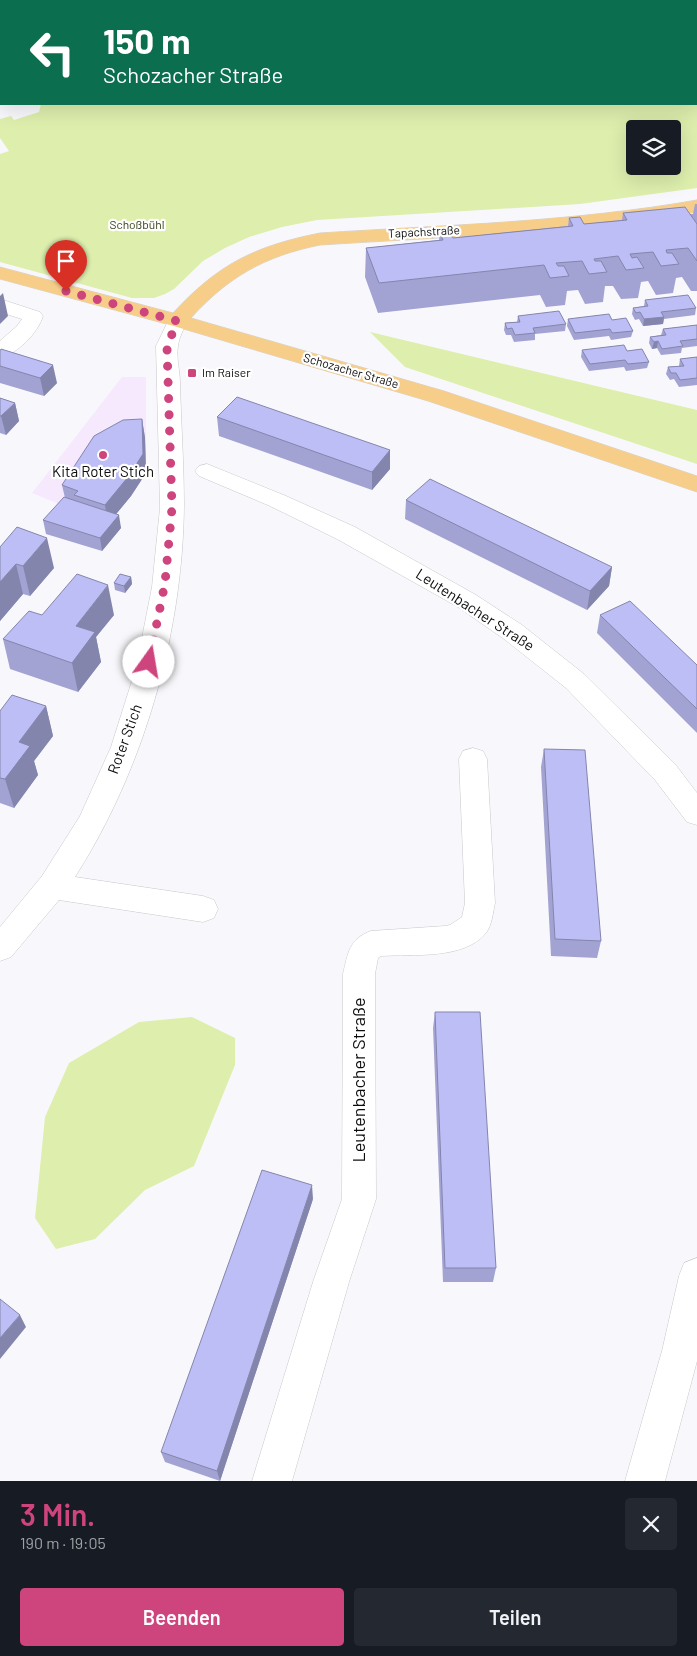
<!DOCTYPE html>
<html lang="de">
<head>
<meta charset="utf-8">
<style>
  body { margin:0; font-family:Barlow,sans-serif; background:#242831; color:#f1f3f6; height:100vh; display:flex; flex-direction:column; font-size:19px; white-space:nowrap }
  * { box-sizing:border-box; margin:0 }
  p { font-size:16px; color:#9ea1a6 }
  .icon { flex:none; width:28px; height:28px; fill:none; stroke:currentColor; stroke-width:2; stroke-linecap:round; stroke-linejoin:round }
  .map { position:relative; height:1481px; overflow:hidden }
  .details { display:flex; flex-direction:column; background:#171b24; flex:1 }
  .details>* { flex:none }
  .top-card { position:absolute; left:0px; top:0px; width:698px; height:105px; box-shadow:0 5px 20px #0002; background:#0b6e4f; color:#fff; overflow:hidden }
  .tools { position:absolute; left:626px; top:120px; display:grid; gap:10px }
  .tools a { display:grid; place-items:center; width:55px; height:55px; border-radius:5px; background:#171b24; box-shadow:0 5px 20px #0002; font-size:25px }
  .pin { position:absolute; display:grid; place-items:center; width:42px; height:42px; color:#fff; margin:-51px -21px; border-radius:50% 50% 50% 0; rotate:-45deg; box-shadow:0 0 5px #0007 }
  .pin .icon { rotate:45deg }
  .me { position:absolute; width:55px; margin:-28px; rotate:13deg; stroke-linejoin:round; filter:drop-shadow(0 0 4px #0008) }
  .turn { display:flex; align-items:center; gap:18px; height:105px; padding:0 20px; font-size:22px }
  .turn .icon { width:65px; height:65px; stroke-width:2.5 }
  .turn b { display:block; font-size:35px; line-height:42px }
  .round { display:grid; place-items:center; flex:none; width:52px; height:52px; border-radius:5px; background:#242831 }
  .overview { display:flex; align-items:center; justify-content:space-between; height:85px; padding:0 20px }
  h1 { font-size:30px; font-weight:600; line-height:38px; color:#ce447d }
  .action { display:flex; gap:10px; margin-top:auto; padding:10px 20px }
  .action a { flex:1; height:58px; border-radius:5px; background:#ce447d; color:#fff; font-size:20px; font-weight:600; line-height:58px; text-align:center }
  .action a+a { background:#242831; color:#f1f3f6 }
  .map>svg:first-child { display:block }
</style>
</head>
<body>
<div class="map">
<svg width="697" height="1481" viewBox="0 0 697 1481">
  <rect width="100%" height="100%" fill="#f8f8fc"/>
  <path fill="#f6e9fe" d="M 122,377 L 146,377 L 146,473 L 131,496 L 108,524 L 32,493 Z"/>
  <path fill="#ddeead" fill-rule="evenodd" d="M 145,0 L 697,0 L 697,188 L 580,204 L 317,220 L 282,227 L 249,237 L 225,248 L 203,261 L 174,289 L 165,294 L 154,298 L 132,298 L 0,262 L 0,154 L 9,151 L 0,138 L 0,119 L 11,116 L 14,120 L 39,112 L 41,104 L 696,104 L 696,1 L 138,1 ZM 635,129 L 672,129 L 672,166 L 635,166 Z
    M 370,332 L 697,410 L 697,464 L 405,367 Z
    M 192,1017 L 235,1038 L 235,1065 L 194,1166 L 145,1190 L 95,1239 L 56,1249 L 35,1218 L 45,1117 L 69,1063 L 139,1022 Z"/>
  <g fill="none" stroke-linecap="round" stroke-linejoin="round">
    <g stroke="#c8c8cc" stroke-width="1">
      <path id="minor" d="M 174,0 L 191,0 L 192,1 L 175,1 Z
        M 559,0 L 612,0 L 558,1 Z
        M 0,299 L 40,312 L 43,316 C 38,333 17,354 0,358 L 0,341 L 17,326 L 22,319 L 0,312 Z
        M 177,315 L 184,317 L 187,321 C 184,329 179,337 178,346 C 176,358 180,371 180,383 C 181,424 184,464 184,504 C 183,633 144,769 75,877 L 203,896 L 214,900 L 218,909 L 214,918 L 203,922 L 59,900 L 11,957 L 0,961 L 0,927 L 42,876 L 80,816 L 111,747 L 136,668 L 152,587 L 160,508 L 156,346 L 170,317 Z
        M 207,464 L 286,496 L 355,527 L 476,595 L 522,625 L 584,674 L 675,764 L 697,793 L 697,825 L 687,822 L 655,780 L 566,688 L 504,639 L 458,607 L 337,539 L 270,506 L 199,476 L 195,471 L 199,466 Z
        M 473,748 L 483,751 L 487,759 L 495,903 C 493,912 492,925 486,933 C 464,960 412,954 381,956 L 378,958 L 375,974 L 376,1199 L 349,1282 L 292,1481 L 252,1481 L 313,1282 L 342,1199 L 343,974 C 348,953 349,939 371,931 L 445,926 L 450,925 L 462,917 L 465,903 L 459,759 L 463,751 Z
        M 697,1258 L 697,1361 L 665,1481 L 625,1481 L 662,1351 L 679,1276 L 684,1263 Z"/>
    </g>
    <g stroke="#d3d3d3" stroke-width="1">
      <path id="major" d="M 697,200 L 697,212 C 572,233 446,237 320,245 C 265,256 228,277 191,318 L 444,391 L 697,476 L 697,492 L 428,401 L 170,325 L 0,279 L 0,267 L 173,313 C 218,264 255,246 320,233 C 446,225 572,222 697,200 Z"/>
    </g>
    <use href="#minor" fill="#fff" fill-rule="evenodd"/>
    <use href="#major" fill="#f7ce89" fill-rule="evenodd"/>
  </g>
  <path fill="#a3a3d3" d="M 695,204 L 697,204 L 697,291 L 691,291 L 682,277 L 676,278 L 673,293 L 656,295 L 648,281 L 641,282 L 638,298 L 621,299 L 613,286 L 605,286 L 603,302 L 585,304 L 578,290 L 567,291 L 565,305 L 546,307 L 540,295 L 378,313 L 365,277 L 366,248 L 439,240 L 440,233 L 453,238 L 568,226 L 569,218 L 584,224 L 622,220 L 623,213 L 693,214 Z
    M 645,300 L 696,308 L 695,315 L 664,319 L 663,324 L 643,326 L 639,319 L 635,320 L 632,314 L 633,308 L 644,306 Z
    M 518,316 L 566,324 L 565,331 L 535,334 L 535,340 L 514,342 L 511,335 L 506,335 L 504,330 L 505,323 L 517,322 Z
    M 568,319 L 612,320 L 633,331 L 631,337 L 611,340 L 609,336 L 574,340 L 567,326 Z
    M 697,325 L 697,346 L 682,348 L 681,353 L 661,355 L 657,348 L 652,349 L 649,343 L 650,337 L 661,335 L 663,329 Z
    M 582,350 L 627,351 L 649,362 L 647,368 L 626,371 L 624,367 L 589,371 L 581,357 Z
    M 0,351 L 57,383 L 44,396 L 0,383 Z
    M 697,357 L 697,385 L 679,387 L 674,379 L 670,380 L 666,374 L 668,367 L 679,366 L 680,359 Z
    M 0,398 L 15,403 L 19,421 L 6,435 L 0,433 Z
    M 217,417 L 390,450 L 390,469 L 372,490 L 219,436 Z
    M 142,419 L 145,438 L 146,473 L 131,496 L 116,514 L 121,528 L 102,551 L 46,534 L 43,520 L 65,498 L 62,485 Z
    M 406,500 L 612,567 L 609,586 L 587,610 L 405,519 Z
    M 0,547 L 54,568 L 30,596 L 23,594 L 0,621 Z
    M 131,577 L 132,584 L 125,593 L 115,590 L 114,583 Z
    M 42,615 L 114,615 L 96,637 L 101,662 L 78,692 L 10,669 L 3,639 Z
    M 600,615 L 697,665 L 697,733 L 597,633 Z
    M 46,706 L 53,736 L 34,761 L 38,775 L 14,808 L 0,803 L 0,711 Z
    M 544,749 L 601,941 L 597,958 L 551,956 L 541,767 Z
    M 435,1012 L 496,1268 L 493,1282 L 443,1282 L 433,1028 Z
    M 313,1199 L 220,1481 L 165,1462 L 161,1452 Z"/>
  <path fill="#8485ac" d="M 0,50 L 1,50 L 1,72 L 0,73 Z
    M 3,293 L 8,316 L 0,324 L 0,296 Z
    M 664,317 L 663,324 L 643,326 L 644,319 Z
    M 658,341 L 657,348 L 652,349 L 654,342 Z
    M 53,365 L 57,383 L 44,396 L 40,378 Z
    M 15,403 L 19,421 L 6,435 L 1,416 Z
    M 142,419 L 145,438 L 146,473 L 131,496 L 108,524 L 105,505 Z
    M 390,450 L 390,469 L 372,490 L 372,472 Z
    M 119,515 L 121,528 L 102,551 L 100,538 Z
    M 47,538 L 54,568 L 30,596 L 23,566 Z
    M 16,564 L 23,594 L 0,621 L 0,582 Z
    M 612,567 L 609,586 L 587,610 L 590,591 Z
    M 131,577 L 132,584 L 125,593 L 124,586 Z
    M 108,585 L 114,615 L 96,637 L 101,662 L 78,692 L 72,663 L 76,626 Z
    M 46,706 L 53,736 L 34,761 L 38,775 L 14,808 L 5,779 L 19,742 Z
    M 312,1185 L 313,1199 L 220,1481 L 217,1471 Z
    M 20,1315 L 26,1327 L 0,1359 L 0,1338 Z"/>
  <path fill="#bdbef5" stroke="#8485ac" d="M 102,0 L 174,0 L 175,1 L 96,1 Z
    M 0,25 L 1,26 L 1,50 L 0,50 Z
    M 685,207 L 697,224 L 697,261 L 688,248 L 666,250 L 667,253 L 672,253 L 679,264 L 661,266 L 653,252 L 630,254 L 632,258 L 637,257 L 644,268 L 626,270 L 618,256 L 594,259 L 595,261 L 601,261 L 607,272 L 589,274 L 582,261 L 556,263 L 558,266 L 564,266 L 569,276 L 550,278 L 544,265 L 379,283 L 366,248 L 443,240 L 440,233 L 450,232 L 453,238 L 573,226 L 569,218 L 580,217 L 584,224 L 627,220 L 623,213 Z
    M 688,295 L 696,308 L 661,312 L 664,317 L 644,319 L 640,312 L 636,313 L 633,308 L 648,306 L 645,300 Z
    M 559,311 L 566,324 L 533,328 L 535,333 L 515,335 L 512,328 L 507,329 L 505,323 L 520,322 L 518,316 Z
    M 609,314 L 612,320 L 626,318 L 633,331 L 612,333 L 610,329 L 575,333 L 568,319 Z
    M 697,325 L 697,339 L 680,341 L 683,346 L 662,349 L 658,341 L 654,342 L 650,337 L 666,335 L 663,329 Z
    M 624,345 L 627,351 L 642,349 L 649,362 L 628,364 L 625,360 L 590,364 L 582,350 Z
    M 1,349 L 53,365 L 40,378 L 0,366 L 0,351 Z
    M 697,357 L 697,378 L 680,380 L 676,373 L 671,373 L 668,367 L 684,366 L 680,359 Z
    M 237,397 L 390,450 L 372,472 L 217,417 Z
    M 0,398 L 15,403 L 1,416 L 0,416 Z
    M 142,419 L 143,454 L 128,477 L 105,505 L 74,495 L 78,491 L 62,485 L 94,436 L 123,420 Z
    M 430,479 L 612,567 L 590,591 L 406,500 Z
    M 64,497 L 119,515 L 100,538 L 43,520 Z
    M 17,527 L 47,538 L 23,566 L 16,564 L 0,582 L 0,547 Z
    M 77,574 L 108,585 L 76,626 L 95,632 L 72,663 L 3,639 L 29,611 L 42,615 Z
    M 120,574 L 131,577 L 124,586 L 114,583 Z
    M 630,601 L 697,665 L 697,709 L 600,615 Z
    M 12,695 L 46,706 L 19,742 L 30,746 L 5,779 L 0,778 L 0,711 Z
    M 544,749 L 585,750 L 601,941 L 555,939 Z
    M 435,1012 L 480,1012 L 496,1268 L 445,1268 Z
    M 262,1170 L 312,1185 L 217,1471 L 161,1452 Z
    M 0,1299 L 20,1315 L 0,1338 Z"/>
  <g fill="none" stroke-linecap="round" stroke-linejoin="round">
    <path stroke="#ce447d" stroke-width="9" stroke-dasharray="0 16.2" d="M 66,291 L 177,321 L 167,347 L 172,508 L 165,583 L 149,662"/>
  </g>
  <g fill="#ce447d" stroke="#fff" stroke-width="2">
    <rect x="187" y="368" width="10" height="10" rx="2.5"/>
    <circle cx="103" cy="455" r="5"/>
  </g>
  <g text-anchor="middle" stroke-width="4.5" stroke-linejoin="round" paint-order="stroke">
    <g font-size="12" fill="#374017" stroke="#fff">
      <text x="137" y="229">Schoßbühl</text>
    </g>
    <g font-size="12" fill="#0c0c0d" stroke="#fff">
      <text transform="translate(424 232) rotate(-3)" y="4">Tapachstraße</text>
      <text transform="translate(351 371) rotate(16)" y="4">Schozacher Straße</text>
    </g>
    <g font-size="12" fill="#0c0c0d" stroke="#fff" text-anchor="start">
      <text x="202" y="377">Im Raiser</text>
    </g>
    <g font-size="15" fill="#0c0c0d" stroke="#fff">
      <text x="103" y="477">Kita Roter Stich</text>
    </g>
    <g font-size="15" fill="#0c0c0d" stroke="#fff">
      <text transform="translate(475 610) rotate(33)" y="5">Leutenbacher Straße</text>
      <text transform="translate(125 739) rotate(-70)" y="5">Roter Stich</text>
    </g>
    <g font-size="18" fill="#0c0c0d" stroke="#fff">
      <text transform="translate(359 1080) rotate(-90)" y="6">Leutenbacher Straße</text>
    </g>
  </g>
</svg>
<div class="tools">
<a><svg class="icon" aria-label="layers" viewBox="0 0 24 24"><path d="M12 4l9 5-9 5-9-5zM3 14l9 5 9-5"/></svg></a>
</div>
<div class="pin" style="left:66px;top:291px;background:#d93025"><svg class="icon" aria-label="arrive" viewBox="0 0 24 24"><path d="M6 21V4h12l-3 4 3 4H6"/></svg></div>
<svg class="me" style="left:149px;top:662px" viewBox="-20 -20 40 40"><circle r="19" fill="#fff"/><path d="M0-13L10 11 0 6-10 11z" fill="#ce447d"/></svg>
<div class="top-card">
<div class="turn"><svg class="icon" aria-label="left" viewBox="0 0 24 24"><path d="M17 20v-9H6M10 6l-5 5 5 5"/></svg><div><b>150 m</b>Schozacher Straße</div></div>
</div>
</div>
<section class="details">
<div class="overview"><div><h1>3 Min.</h1><p>190 m · 19:05</p></div><a class="round"><svg class="icon" aria-label="close" viewBox="0 0 24 24"><path d="M6 6l12 12M18 6L6 18"/></svg></a></div>
<div class="action"><a>Beenden</a><a>Teilen</a></div>
</section>
</body>
</html>
